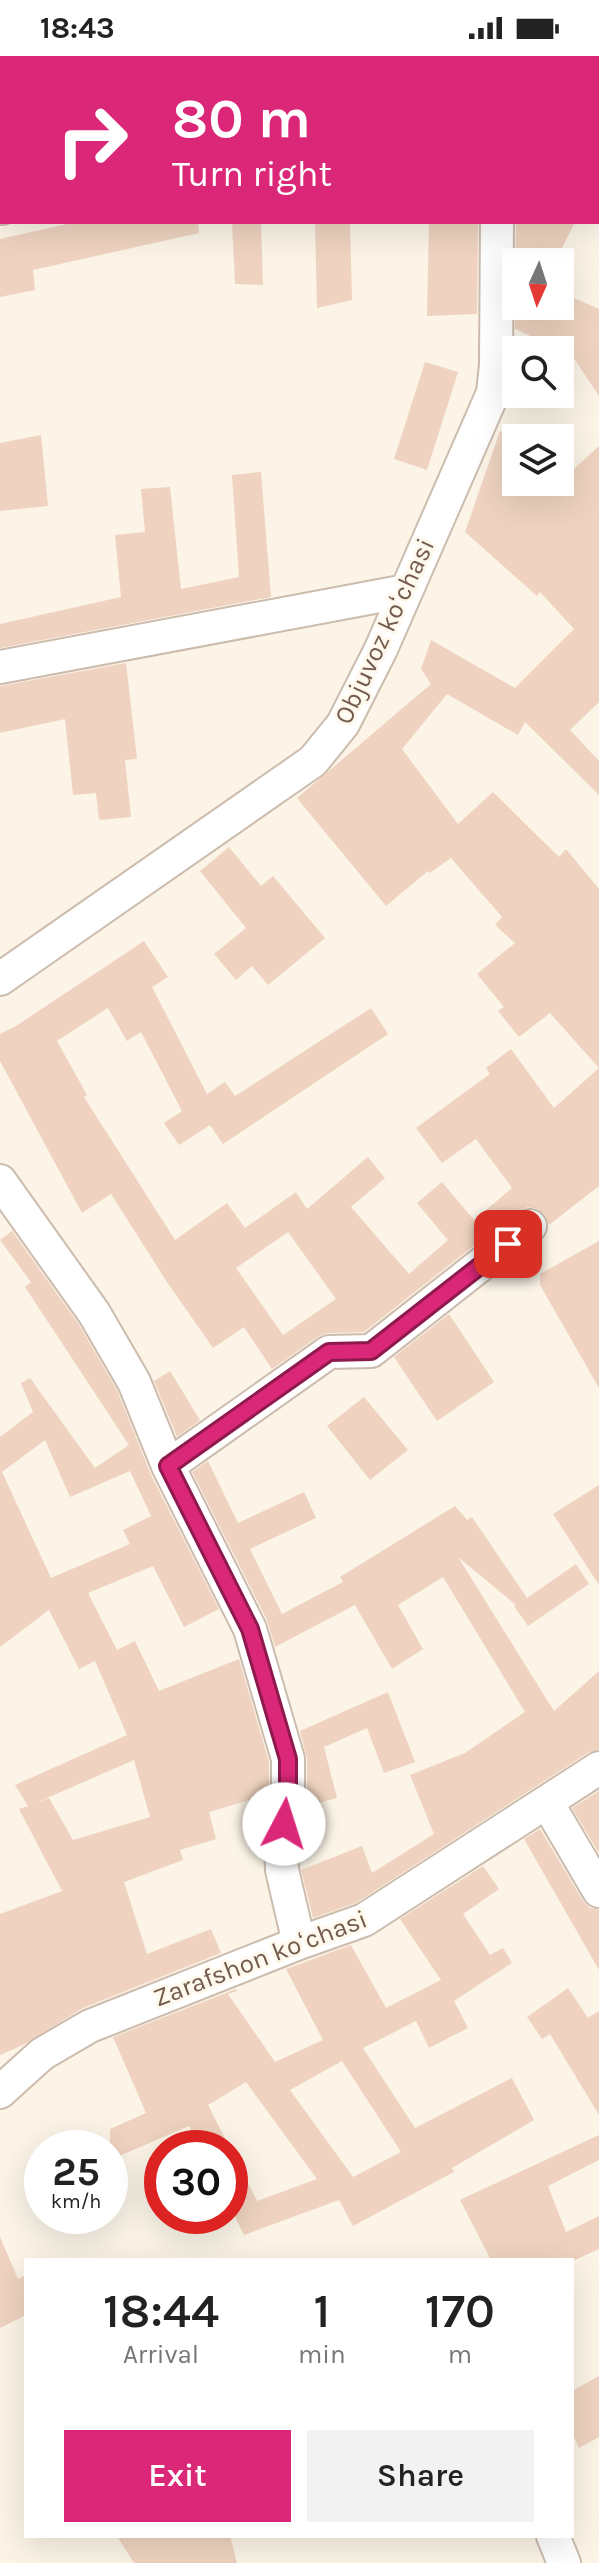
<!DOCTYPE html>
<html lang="en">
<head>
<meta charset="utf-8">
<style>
  body { margin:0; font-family:Karla,sans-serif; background:#f2f2f2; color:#222; height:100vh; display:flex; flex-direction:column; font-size:30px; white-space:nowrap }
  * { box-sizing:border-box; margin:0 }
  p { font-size:26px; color:#767676 }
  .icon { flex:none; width:44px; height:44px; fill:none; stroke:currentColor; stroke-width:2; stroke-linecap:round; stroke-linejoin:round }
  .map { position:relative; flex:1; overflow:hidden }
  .drawer { position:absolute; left:24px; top:2202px; width:550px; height:280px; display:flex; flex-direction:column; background:#fff; border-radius:0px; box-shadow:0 8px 32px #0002 }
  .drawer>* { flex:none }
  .hud { position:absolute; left:0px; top:0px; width:600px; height:168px; box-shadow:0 8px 32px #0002; background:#db2777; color:#fff; overflow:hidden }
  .needle { width:52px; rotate:183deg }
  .fabs { position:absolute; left:502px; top:192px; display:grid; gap:16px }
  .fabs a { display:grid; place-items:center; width:72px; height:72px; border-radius:0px; background:#fff; box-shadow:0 8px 32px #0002; font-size:40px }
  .speed { position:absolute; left:24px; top:2074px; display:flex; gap:16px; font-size:40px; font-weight:700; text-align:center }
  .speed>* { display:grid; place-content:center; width:104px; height:104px; border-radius:50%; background:#fff; box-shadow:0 8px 32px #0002; line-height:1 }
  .speed small { font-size:20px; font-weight:400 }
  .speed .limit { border:12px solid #d22; background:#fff; color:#111 }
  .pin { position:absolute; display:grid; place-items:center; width:68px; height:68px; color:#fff; margin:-34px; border-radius:16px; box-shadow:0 4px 12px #0006 }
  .me { position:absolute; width:88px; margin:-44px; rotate:5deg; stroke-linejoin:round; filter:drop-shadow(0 0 6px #0008) }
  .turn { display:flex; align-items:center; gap:28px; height:168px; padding:0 40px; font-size:36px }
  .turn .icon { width:104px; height:104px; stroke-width:2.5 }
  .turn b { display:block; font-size:56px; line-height:68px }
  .eta { display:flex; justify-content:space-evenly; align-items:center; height:136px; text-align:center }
  .eta b { font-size:48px; font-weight:600; line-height:56px }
  .primary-button { display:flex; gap:16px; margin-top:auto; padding:16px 40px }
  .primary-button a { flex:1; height:92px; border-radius:0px; background:#db2777; color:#fff; font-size:32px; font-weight:600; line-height:92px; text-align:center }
  .primary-button a+a { background:#f2f2f2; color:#222 }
  .status { display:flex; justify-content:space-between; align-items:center; height:56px; padding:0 40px; background:#fff; direction:ltr }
  .status svg { height:22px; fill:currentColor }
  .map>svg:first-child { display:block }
</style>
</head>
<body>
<div class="status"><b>18:43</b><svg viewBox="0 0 49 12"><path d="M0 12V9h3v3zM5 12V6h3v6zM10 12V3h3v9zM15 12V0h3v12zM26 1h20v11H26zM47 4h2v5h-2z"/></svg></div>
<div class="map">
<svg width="599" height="2507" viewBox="0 0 599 2507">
  <rect width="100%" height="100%" fill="#fbf4e7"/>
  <path fill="#efd3c0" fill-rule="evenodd" d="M 76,166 L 198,166 L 199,177 L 33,214 L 35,234 L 0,241 L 0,183 Z
    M 232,166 L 261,166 L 263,229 L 235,228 Z
    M 315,166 L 350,166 L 352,244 L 317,252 Z
    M 429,166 L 478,166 L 477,258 L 427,260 Z
    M 516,166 L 575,166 L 555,206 L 516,206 L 516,250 L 560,250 L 560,236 L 599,253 L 599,340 L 571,298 L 515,273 Z
    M 425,306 L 458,316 L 427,414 L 394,403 Z
    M 500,375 L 516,382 L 516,426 L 560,426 L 560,419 L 564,422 L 599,390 L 599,646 L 570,674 L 599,705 L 599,739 L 525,666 L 518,679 L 447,638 L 402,693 L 458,768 L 493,736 L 559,801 L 566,793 L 599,833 L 599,1012 L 550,957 L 519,981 L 498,955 L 504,951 L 477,918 L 515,887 L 495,869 L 502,861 L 451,802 L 430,817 L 428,815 L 386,850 L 297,742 L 431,628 L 421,613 L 431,584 L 515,632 L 574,573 L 540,536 L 537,540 L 465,476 Z
    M 41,379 L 48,450 L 0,455 L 0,387 Z
    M 261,416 L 271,541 L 0,592 L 0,568 L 121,541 L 115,479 L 145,476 L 141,433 L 170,431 L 181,533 L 239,521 L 232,419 Z
    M 126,607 L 137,703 L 125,704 L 131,761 L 99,764 L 96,737 L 73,739 L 65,663 L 0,677 L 0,630 Z
    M 229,791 L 261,830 L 273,820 L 325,882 L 268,929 L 252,910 L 236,924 L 214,898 L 246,872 L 200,815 Z
    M 144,885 L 168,921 L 152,931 L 207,1038 L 225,1026 L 235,1040 L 371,952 L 388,978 L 223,1088 L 210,1069 L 179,1089 L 164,1067 L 182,1055 L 141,976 L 127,985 L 108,952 L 57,985 L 87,1039 L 84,1041 L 175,1184 L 227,1147 L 245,1172 L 296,1136 L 307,1153 L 368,1101 L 385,1122 L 351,1151 L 409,1218 L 448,1184 L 417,1147 L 442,1126 L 474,1164 L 512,1132 L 476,1083 L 442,1107 L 416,1072 L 490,1018 L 486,1012 L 511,993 L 554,1052 L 599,1012 L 599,1130 L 549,1169 L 545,1159 L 538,1153 L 528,1151 L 518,1155 L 364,1276 L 329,1277 L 319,1280 L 272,1313 L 244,1271 L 213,1292 L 167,1226 L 111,1138 L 82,1157 L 0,1005 L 0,978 L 16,970 ZM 288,1176 L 336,1243 L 283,1279 L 236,1212 Z
    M 12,1175 L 78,1267 L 117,1334 L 151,1419 L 219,1553 L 184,1571 L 153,1510 L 88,1537 L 117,1594 L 135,1585 L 159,1635 L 239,1603 L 269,1706 L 269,1738 L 209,1756 L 216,1783 L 180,1794 L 183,1804 L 124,1826 L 147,1898 L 211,1873 L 221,1897 L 83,1952 L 23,1989 L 0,1999 L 0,1858 L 62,1835 L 19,1753 L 28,1750 L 15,1729 L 127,1679 L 95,1605 L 79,1613 L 49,1554 L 0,1591 L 0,1381 L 33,1356 L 21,1327 L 30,1322 L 95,1412 L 129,1389 L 25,1231 L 31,1226 L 0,1184 ZM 45,1384 L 70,1441 L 130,1415 L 151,1460 L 123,1474 L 130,1488 L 51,1522 L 2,1416 ZM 134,1704 L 150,1761 L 73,1784 L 49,1742 L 31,1749 Z
    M 599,1185 L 599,1332 L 540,1229 L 540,1218 Z
    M 449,1258 L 494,1326 L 437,1365 L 394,1301 Z
    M 170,1315 L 200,1364 L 177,1381 L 154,1325 Z
    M 364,1341 L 408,1394 L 370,1424 L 327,1370 Z
    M 208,1405 L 238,1467 L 304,1436 L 316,1462 L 250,1493 L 282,1558 L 343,1526 L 340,1521 L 455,1450 L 467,1464 L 472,1461 L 527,1542 L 576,1508 L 589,1528 L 528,1570 L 514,1550 L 516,1549 L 458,1501 L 554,1655 L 599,1615 L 599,1693 L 589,1696 L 356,1847 L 313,1862 L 301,1814 L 362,1790 L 372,1817 L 434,1778 L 410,1719 L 465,1697 L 525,1656 L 443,1521 L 398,1549 L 423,1593 L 392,1613 L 355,1549 L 275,1591 L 267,1564 L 192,1416 Z
    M 599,1429 L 599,1529 L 553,1458 Z
    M 388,1636 L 415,1706 L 384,1717 L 367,1672 L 324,1691 L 337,1742 L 307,1750 L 307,1703 L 300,1675 Z
    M 599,1735 L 599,1797 L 572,1752 Z
    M 540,1773 L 583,1845 L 590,1852 L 599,1854 L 599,1914 L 524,1783 Z
    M 483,1810 L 499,1833 L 463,1858 L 490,1899 L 503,1892 L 512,1907 L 454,1945 L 468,1972 L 429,1992 L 416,1965 L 363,1992 L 415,2072 L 512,2022 L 534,2064 L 452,2112 L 454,2116 L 353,2170 L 339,2144 L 244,2179 L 230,2151 L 230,2092 L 200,2092 L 189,2070 L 110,2104 L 110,2073 L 146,2057 L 113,1981 L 236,1933 L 237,1935 L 228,1938 L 275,2006 L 323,1984 L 286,1913 L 351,1889 L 386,1952 L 441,1924 L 400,1863 ZM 342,2005 L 401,2096 L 353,2121 L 290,2034 ZM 246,2026 L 317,2123 L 257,2145 L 208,2049 Z
    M 568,1932 L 588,1962 L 599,1955 L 599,2059 L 550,1978 L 542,1983 L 527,1961 Z
    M 599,2079 L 599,2104 L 548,2130 L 566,2176 L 599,2160 L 599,2193 L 575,2204 L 491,2204 L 460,2144 Z
    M 0,2181 L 18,2223 L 26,2219 L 26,2259 L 0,2272 Z
    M 599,2320 L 599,2381 L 579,2392 L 572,2377 L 572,2335 Z
    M 117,2480 L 230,2480 L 237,2507 L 134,2507 Z"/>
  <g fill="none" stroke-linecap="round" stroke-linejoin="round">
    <g stroke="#ccbcae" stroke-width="36">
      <path id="minor" d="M 154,0 L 154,2
        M 598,4 L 599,3
        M 0,152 L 2,152
        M 0,611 L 406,535
        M 0,923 L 313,705 L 343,668 L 381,593 L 493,337 L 496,309 L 497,166
        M 0,1125 L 94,1257 L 134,1326 L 168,1410 L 250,1573 L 288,1703 L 288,1745 L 281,1789 L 282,1814 L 299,1887
        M 168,1410 L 329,1296 L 371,1295 L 530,1170
        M 548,1748 L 599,1835
        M 0,2036 L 42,1998 L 90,1970 L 299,1887 L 364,1864 L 599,1712
        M 553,2480 L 564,2507"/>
    </g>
    <use href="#minor" stroke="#fff" stroke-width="32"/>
  </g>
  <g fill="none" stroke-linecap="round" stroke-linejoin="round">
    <g stroke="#8e194d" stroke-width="20">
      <path id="route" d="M 284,1768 L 288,1745 L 288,1703 L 250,1573 L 168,1410 L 329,1296 L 371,1295 L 508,1188"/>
    </g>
    <use href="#route" stroke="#db2777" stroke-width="14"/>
  </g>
  <g text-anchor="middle" stroke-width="6" stroke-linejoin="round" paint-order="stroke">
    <g font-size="26" fill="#735b4d" stroke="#fef8ed">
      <text transform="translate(384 575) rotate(-65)" y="9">Objuvoz koʻchasi</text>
      <text transform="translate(260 1902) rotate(-21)" y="9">Zarafshon koʻchasi</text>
    </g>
  </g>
</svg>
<div class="fabs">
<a><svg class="needle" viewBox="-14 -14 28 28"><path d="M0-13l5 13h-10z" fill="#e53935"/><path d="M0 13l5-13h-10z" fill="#767676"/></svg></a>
<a><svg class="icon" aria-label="search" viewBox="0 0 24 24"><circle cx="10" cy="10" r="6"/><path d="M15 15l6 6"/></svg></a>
<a><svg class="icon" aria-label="layers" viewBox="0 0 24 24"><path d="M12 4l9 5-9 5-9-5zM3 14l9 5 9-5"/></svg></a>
</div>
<div class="speed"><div>25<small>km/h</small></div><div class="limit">30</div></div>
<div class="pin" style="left:508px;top:1188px;background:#d93025"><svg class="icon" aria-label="arrive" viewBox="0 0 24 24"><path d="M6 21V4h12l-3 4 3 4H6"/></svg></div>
<svg class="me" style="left:284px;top:1768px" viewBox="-20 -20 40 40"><circle r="19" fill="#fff"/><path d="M0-13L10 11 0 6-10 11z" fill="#db2777"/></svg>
<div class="hud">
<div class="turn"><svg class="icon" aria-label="right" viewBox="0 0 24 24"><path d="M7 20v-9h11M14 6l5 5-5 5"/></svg><div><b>80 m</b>Turn right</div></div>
</div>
<section class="drawer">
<div class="eta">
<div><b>18:44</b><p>Arrival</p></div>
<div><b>1</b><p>min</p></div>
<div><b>170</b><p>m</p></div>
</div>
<div class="primary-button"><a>Exit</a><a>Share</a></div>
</section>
</div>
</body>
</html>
